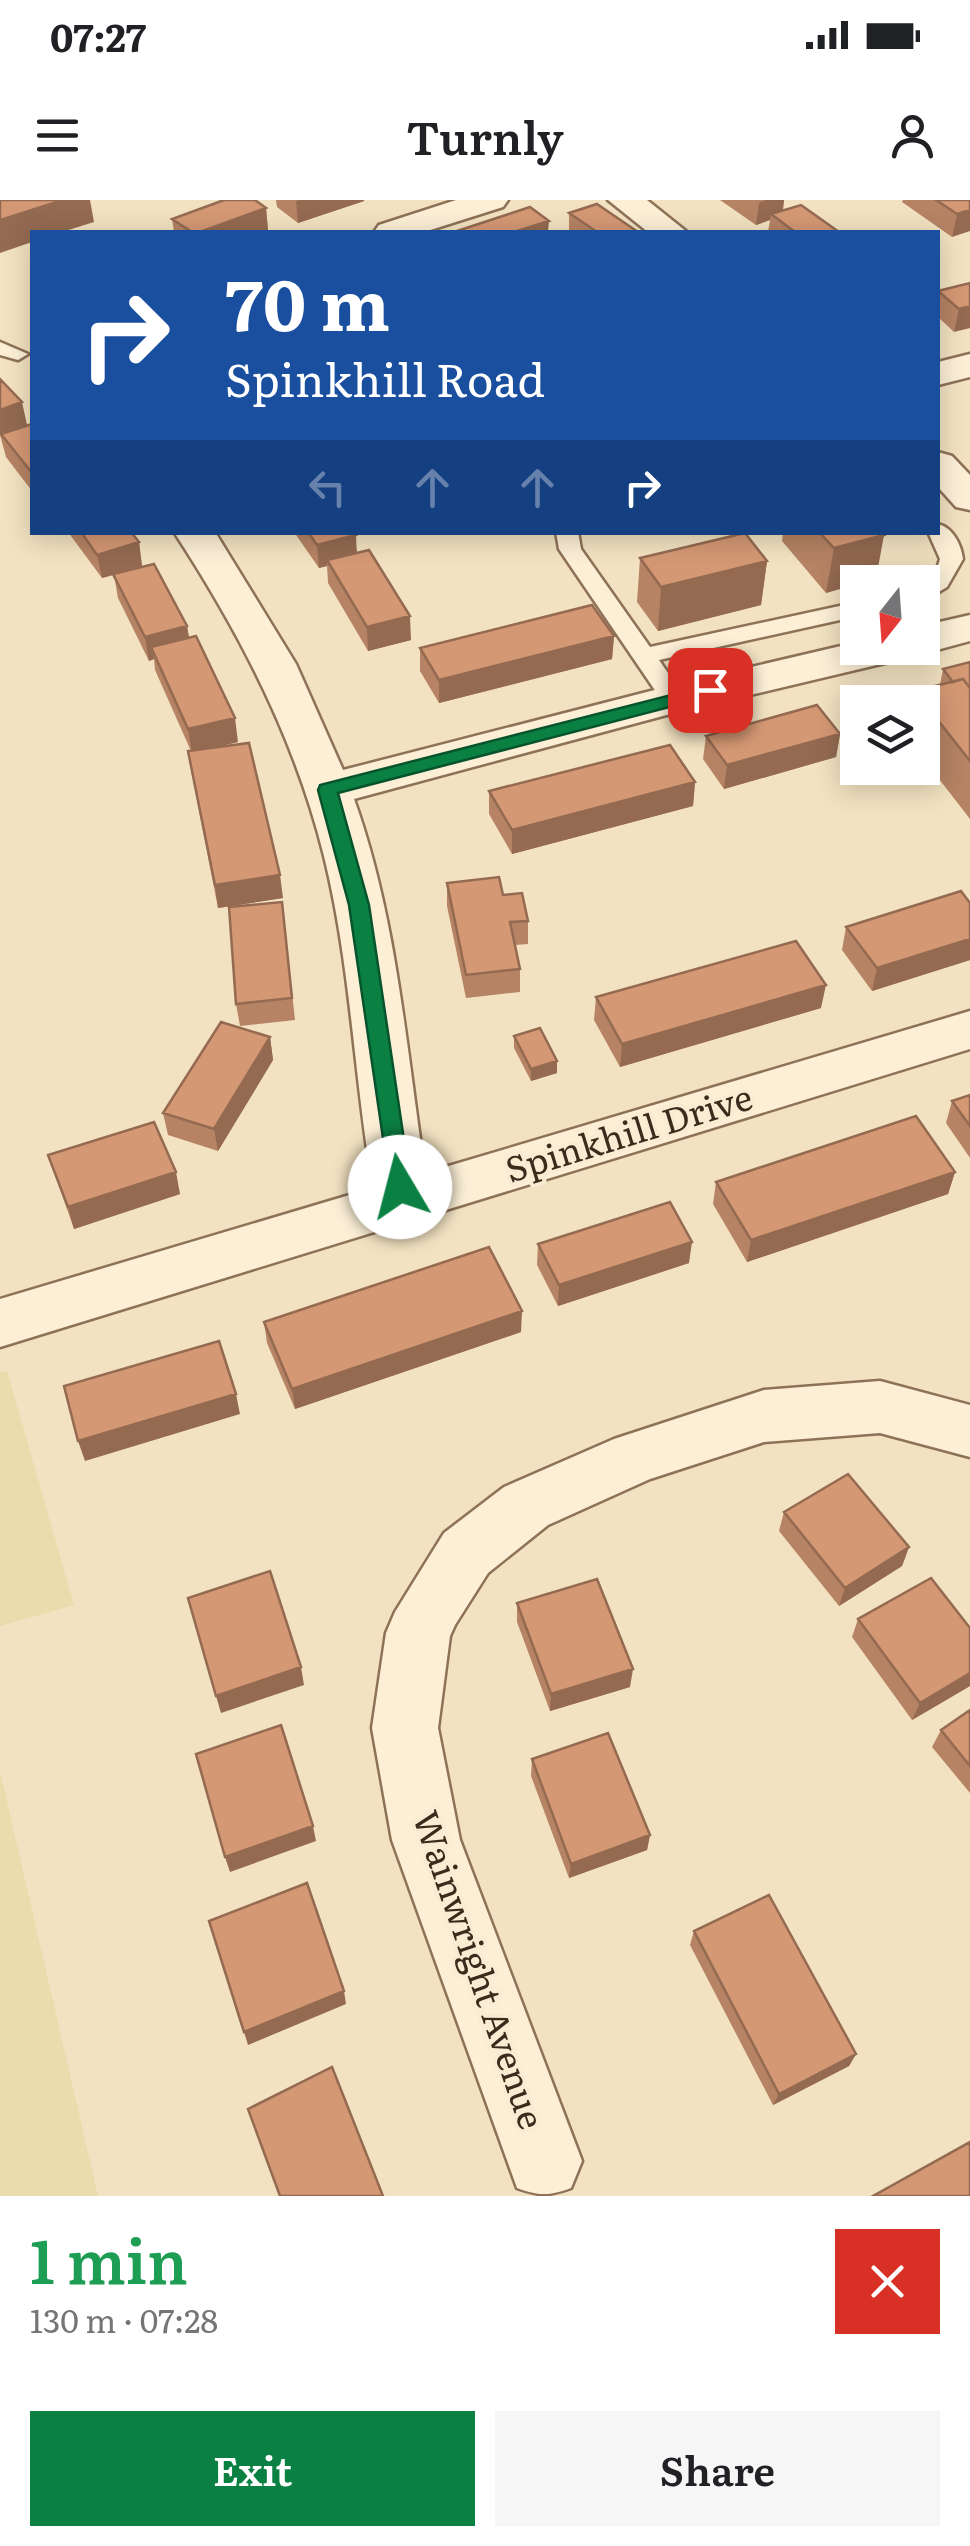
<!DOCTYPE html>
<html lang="en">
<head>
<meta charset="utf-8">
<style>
  body { margin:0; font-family:Literata,serif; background:#f6f6f6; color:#202124; height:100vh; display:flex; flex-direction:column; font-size:38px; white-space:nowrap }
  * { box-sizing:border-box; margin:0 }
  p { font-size:32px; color:#757577 }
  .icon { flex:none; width:55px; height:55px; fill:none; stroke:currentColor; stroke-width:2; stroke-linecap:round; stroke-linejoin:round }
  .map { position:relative; height:1996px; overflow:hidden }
  .side { display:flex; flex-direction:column; background:#fff; flex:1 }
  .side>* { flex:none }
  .top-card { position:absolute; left:30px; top:30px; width:910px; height:305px; border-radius:0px; box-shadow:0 5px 25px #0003; background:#1a4fa0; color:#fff; overflow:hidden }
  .needle { width:65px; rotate:197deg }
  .fabs { position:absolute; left:840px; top:365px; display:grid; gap:20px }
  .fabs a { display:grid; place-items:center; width:100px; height:100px; border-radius:0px; background:#fff; box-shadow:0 5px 25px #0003; font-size:50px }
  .pin { position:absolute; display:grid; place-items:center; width:85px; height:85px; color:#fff; margin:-42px; border-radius:20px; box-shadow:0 5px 15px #0006 }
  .me { position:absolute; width:110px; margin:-55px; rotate:352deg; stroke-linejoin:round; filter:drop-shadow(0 0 8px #0008) }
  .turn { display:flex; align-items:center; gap:35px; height:210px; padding:0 30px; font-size:45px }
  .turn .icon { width:130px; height:130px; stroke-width:2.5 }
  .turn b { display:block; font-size:70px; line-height:85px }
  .lanes { display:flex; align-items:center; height:95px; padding:0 30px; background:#0003; justify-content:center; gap:50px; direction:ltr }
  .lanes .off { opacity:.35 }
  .round { display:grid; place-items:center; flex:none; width:105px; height:105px; border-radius:0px; background:#f6f6f6 }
  .summary { display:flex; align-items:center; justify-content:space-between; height:170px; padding:0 30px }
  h1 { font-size:60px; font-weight:600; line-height:75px; color:#1e9e55 }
  .primary-button { display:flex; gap:20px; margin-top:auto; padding:20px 30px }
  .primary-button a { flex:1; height:115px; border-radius:0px; background:#0b8043; color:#fff; font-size:40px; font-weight:600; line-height:115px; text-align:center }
  .primary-button a+a { background:#f6f6f6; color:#202124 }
  .status { display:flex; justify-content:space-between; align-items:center; height:70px; padding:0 50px; background:#fff; direction:ltr }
  .status svg { height:28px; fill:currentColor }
  header { display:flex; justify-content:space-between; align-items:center; height:130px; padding:0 30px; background:#fff; font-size:45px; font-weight:600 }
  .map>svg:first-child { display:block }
</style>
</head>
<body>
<div class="status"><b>07:27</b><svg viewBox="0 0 49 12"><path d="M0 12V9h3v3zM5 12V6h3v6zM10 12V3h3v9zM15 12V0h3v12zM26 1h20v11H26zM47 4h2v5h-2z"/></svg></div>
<header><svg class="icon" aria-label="menu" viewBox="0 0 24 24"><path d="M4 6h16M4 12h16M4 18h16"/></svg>Turnly<svg class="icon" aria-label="person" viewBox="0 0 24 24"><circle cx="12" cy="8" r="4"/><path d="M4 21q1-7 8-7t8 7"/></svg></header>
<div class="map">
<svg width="970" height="1996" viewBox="0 0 970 1996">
  <rect width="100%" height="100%" fill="#f2e2c1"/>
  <path fill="#e9ddae" d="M 7,1171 L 74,1405 L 0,1426 L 0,1173 Z
    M 0,1571 L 98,1996 L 0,1996 Z"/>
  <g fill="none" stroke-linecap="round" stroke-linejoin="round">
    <g stroke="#8e7257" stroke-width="5">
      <path id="lane" d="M 0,142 L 28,154 L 18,160 L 0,155 Z
        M 938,324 C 953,328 961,344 963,359 L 947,387 L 922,402 L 922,384 L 936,372 L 940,359 L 928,332 L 938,332 Z
        M 556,332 L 578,332 L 581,349 L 650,447 L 858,402 L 858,416 L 659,460 L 686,499 L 683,505 L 665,505 L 559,349 Z"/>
    </g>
    <g stroke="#8e7257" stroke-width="5">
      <path id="street" d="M 456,0 L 508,0 L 503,7 L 424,32 L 374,32 L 379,25 Z
        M 608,0 L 647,0 L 687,32 L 648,32 Z
        M 970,154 L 970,177 L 938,185 L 938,162 Z
        M 938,252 L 952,256 L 970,275 L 970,310 L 956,307 L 938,287 Z
        M 174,332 L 215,332 L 296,464 L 343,570 L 674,485 L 858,442 L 858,448 L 922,448 L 922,426 L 970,415 L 970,441 L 922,454 L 911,451 L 906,458 L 674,513 L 354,599 C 397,718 406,848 425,973 L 970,811 L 970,849 L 0,1147 L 0,1099 L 373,988 C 354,878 351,765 324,656 C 295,539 240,433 174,332 Z
        M 880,1181 L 970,1205 L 970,1257 L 880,1233 L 764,1242 L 650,1279 L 548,1325 L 488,1373 L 455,1425 L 450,1436 L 438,1528 L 460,1640 L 582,1961 L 571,1988 C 549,1996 539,1996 517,1988 L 392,1640 L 372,1528 L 386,1433 L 395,1412 L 444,1333 L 504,1287 L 614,1239 L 764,1190 Z"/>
    </g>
    <use href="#lane" fill="#fcefd6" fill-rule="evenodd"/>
    <use href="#street" fill="#fcefd6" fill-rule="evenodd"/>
  </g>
  <path fill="#b68364" d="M 276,0 L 364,0 L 364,1 L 298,23 L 277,7 Z
    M 720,0 L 784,0 L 783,10 L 839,32 L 768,32 L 770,20 L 756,25 Z
    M 903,0 L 970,0 L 952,37 L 902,2 Z
    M 266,8 L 268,30 L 263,32 L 174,32 L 172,19 Z
    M 569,13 L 638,32 L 569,32 Z
    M 970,83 L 954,132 L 938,117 L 938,91 Z
    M 0,179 L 27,225 L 32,224 L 32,291 L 6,257 L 0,235 Z
    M 68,332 L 131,332 L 139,342 L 142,366 L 125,371 L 187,426 L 189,438 L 238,542 L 209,549 L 283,698 L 218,708 L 192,575 L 188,551 L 191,551 L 155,470 L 154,459 L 149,461 L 118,398 L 114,375 L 102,378 Z
    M 294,332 L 354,332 L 357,353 L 411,440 L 368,451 L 328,383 L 327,366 L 319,368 Z
    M 783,332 L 881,332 L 876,379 L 858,382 L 826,393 L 782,341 Z
    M 640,358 L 767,361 L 761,405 L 658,431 L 637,402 Z
    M 614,436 L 612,459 L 439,503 L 420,471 L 420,448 Z
    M 970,462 L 970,619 L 922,557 L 922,502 L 913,502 L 915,491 L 940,485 L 943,469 Z
    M 840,534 L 836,557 L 724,589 L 703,559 L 706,536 Z
    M 695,582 L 693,606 L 512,654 L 489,614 L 489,591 Z
    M 447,683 L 503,695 L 528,721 L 528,744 L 515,745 L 520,769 L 520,792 L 466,798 L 447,706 Z
    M 282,702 L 295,820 L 240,826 L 236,804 Z
    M 970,703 L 970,760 L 872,791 L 842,750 L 846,727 Z
    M 596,797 L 821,808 L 620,867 L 594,820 Z
    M 514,836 L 557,861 L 557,873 L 531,881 L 514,848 Z
    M 270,837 L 273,860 L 218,951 L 168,935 L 163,913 Z
    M 970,895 L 970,958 L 946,923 L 952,901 Z
    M 48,955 L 180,994 L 74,1029 Z
    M 955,972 L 948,994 L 747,1062 L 713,1004 L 716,982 Z
    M 538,1044 L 689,1063 L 558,1106 L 537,1065 Z
    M 264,1122 L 521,1132 L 295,1209 L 267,1143 Z
    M 784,1312 L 909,1347 L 902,1366 L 839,1406 L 779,1331 Z
    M 517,1403 L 630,1487 L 550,1511 L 517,1422 Z
    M 858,1419 L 970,1428 L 970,1486 L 912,1520 L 852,1437 Z
    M 970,1510 L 970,1593 L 932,1547 L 941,1530 Z
    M 532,1559 L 650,1635 L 647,1650 L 569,1678 L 531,1576 Z
    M 694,1731 L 856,1854 L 849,1866 L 773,1905 L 690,1745 Z"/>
  <path fill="#946a51" d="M 63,0 L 90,0 L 94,22 L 62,32 L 32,32 L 32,42 L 0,53 L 0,20 Z
    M 299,0 L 364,0 L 364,1 L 298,23 L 296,1 Z
    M 766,0 L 784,0 L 782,16 L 771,14 L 770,20 L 756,25 L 759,3 Z
    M 266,8 L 268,30 L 263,32 L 200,32 Z
    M 970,10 L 970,31 L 952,37 L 957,14 Z
    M 549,21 L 548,32 L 514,32 Z
    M 970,106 L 970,128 L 954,132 L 959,109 Z
    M 22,202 L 27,225 L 0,235 L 0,210 Z
    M 356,335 L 357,358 L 327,360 L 327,366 L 319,368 L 317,345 Z
    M 884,335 L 876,379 L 858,382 L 858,384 L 826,393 L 834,348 Z
    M 139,342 L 142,366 L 102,378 L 97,355 Z
    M 767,361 L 761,405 L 658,431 L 661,387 Z
    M 410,416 L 411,440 L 368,451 L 367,427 Z
    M 187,426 L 191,450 L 151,447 L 154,459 L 149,461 L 145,437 Z
    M 614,436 L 612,459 L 439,503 L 439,480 Z
    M 235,518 L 238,542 L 192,553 L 188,529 Z
    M 840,534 L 836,557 L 724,589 L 727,565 Z
    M 695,582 L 693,606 L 512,654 L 512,630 Z
    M 280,675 L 283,698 L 218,708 L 215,685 Z
    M 970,739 L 970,760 L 872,791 L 877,768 Z
    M 826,785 L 821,808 L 620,867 L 622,844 Z
    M 270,837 L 273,860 L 218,951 L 214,929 Z
    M 557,861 L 557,873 L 531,881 L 531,869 Z
    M 176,972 L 180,994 L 74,1029 L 68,1007 Z
    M 955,972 L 948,994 L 747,1062 L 751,1040 Z
    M 692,1042 L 689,1063 L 558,1106 L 559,1085 Z
    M 522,1111 L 521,1132 L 295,1209 L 292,1189 Z
    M 236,1194 L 240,1214 L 85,1261 L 78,1241 Z
    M 909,1347 L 902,1366 L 839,1406 L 845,1388 Z
    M 301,1467 L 304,1485 L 221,1513 L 216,1496 Z
    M 633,1469 L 630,1487 L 550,1511 L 551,1494 Z
    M 970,1473 L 970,1486 L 912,1520 L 920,1503 Z
    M 313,1626 L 316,1641 L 230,1672 L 225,1657 Z
    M 650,1635 L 647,1650 L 569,1678 L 571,1664 Z
    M 344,1791 L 346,1804 L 248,1845 L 244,1832 Z
    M 856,1854 L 849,1866 L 773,1905 L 779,1894 Z"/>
  <path fill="#d49874" stroke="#946a51" stroke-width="2.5" d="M 0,0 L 63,0 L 0,20 Z
    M 224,0 L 255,0 L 266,8 L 200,32 L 192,32 L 172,19 Z
    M 936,0 L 970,0 L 970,10 L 957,14 Z
    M 597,4 L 638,32 L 597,32 L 569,13 Z
    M 801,5 L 839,32 L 795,32 L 771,14 Z
    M 530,7 L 549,21 L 514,32 L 454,32 Z
    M 970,83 L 970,106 L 959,109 L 938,91 Z
    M 0,179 L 22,202 L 0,210 Z
    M 32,224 L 32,273 L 1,234 Z
    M 81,332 L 131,332 L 139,342 L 97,355 Z
    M 308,332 L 354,332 L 356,335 L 317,345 Z
    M 819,332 L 881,332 L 884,335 L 834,348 Z
    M 745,333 L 767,361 L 661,387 L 640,358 Z
    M 369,350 L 410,416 L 367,427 L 327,360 Z
    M 154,364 L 187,426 L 145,437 L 113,374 Z
    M 592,405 L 614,436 L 439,480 L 420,448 Z
    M 196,436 L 235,518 L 188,529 L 151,447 Z
    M 970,462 L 970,488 L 963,479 L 953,482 L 943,469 Z
    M 963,479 L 970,488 L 970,561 L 915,491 Z
    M 817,505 L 840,534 L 727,565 L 706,536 Z
    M 249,543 L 280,675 L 215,685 L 188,551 Z
    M 670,545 L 695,582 L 512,630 L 489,591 Z
    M 499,677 L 503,695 L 522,693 L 528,721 L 510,722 L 520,769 L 466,775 L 447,683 Z
    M 961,691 L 970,703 L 970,739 L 877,768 L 846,727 Z
    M 282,702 L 292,798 L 236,804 L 229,707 Z
    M 796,741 L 826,785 L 622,844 L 596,797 Z
    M 221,822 L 270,837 L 214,929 L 163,913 Z
    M 540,828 L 557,861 L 531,869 L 514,836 Z
    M 970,895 L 970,926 L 952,901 Z
    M 916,916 L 955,972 L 751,1040 L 716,982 Z
    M 154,922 L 176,972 L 68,1007 L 48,955 Z
    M 670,1002 L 692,1042 L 559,1085 L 538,1044 Z
    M 489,1047 L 522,1111 L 292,1189 L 264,1122 Z
    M 219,1141 L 236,1194 L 78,1241 L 64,1186 Z
    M 848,1274 L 909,1347 L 845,1388 L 784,1312 Z
    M 270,1371 L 301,1467 L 216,1496 L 188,1398 Z
    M 931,1378 L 970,1428 L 970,1473 L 920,1503 L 858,1419 Z
    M 597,1379 L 633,1469 L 551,1494 L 517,1403 Z
    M 970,1510 L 970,1566 L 941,1530 Z
    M 281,1525 L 313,1626 L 225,1657 L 196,1554 Z
    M 608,1533 L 650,1635 L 571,1664 L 532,1559 Z
    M 307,1683 L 344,1791 L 244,1832 L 209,1721 Z
    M 769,1695 L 856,1854 L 779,1894 L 694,1731 Z
    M 332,1867 L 383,1996 L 280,1996 L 248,1909 Z
    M 970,1942 L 970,1996 L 873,1996 Z"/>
  <path fill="#0b8043" stroke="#07532c" stroke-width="2.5" d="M 710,485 L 719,490 L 716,495 L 338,593 L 369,705 L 411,987 L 408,993 L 391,993 L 349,705 L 318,590 L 320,585 Z"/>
  <g text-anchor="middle" stroke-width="8" stroke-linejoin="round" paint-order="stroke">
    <g font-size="35" fill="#3c2b1c" stroke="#f9ecd2">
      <text transform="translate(629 934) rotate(-17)" y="12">Spinkhill Drive</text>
      <text transform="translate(478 1770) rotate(71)" y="12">Wainwright Avenue</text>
    </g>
  </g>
</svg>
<div class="fabs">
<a><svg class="needle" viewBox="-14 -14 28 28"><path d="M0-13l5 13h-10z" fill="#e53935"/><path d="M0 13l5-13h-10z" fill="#757577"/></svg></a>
<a><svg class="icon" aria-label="layers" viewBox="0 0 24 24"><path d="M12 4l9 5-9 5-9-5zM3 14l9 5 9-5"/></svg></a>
</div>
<div class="pin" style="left:710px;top:490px;background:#d93025"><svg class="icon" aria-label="arrive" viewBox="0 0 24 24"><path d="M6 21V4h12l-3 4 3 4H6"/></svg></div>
<svg class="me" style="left:400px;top:987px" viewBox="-20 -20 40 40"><circle r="19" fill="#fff"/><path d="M0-13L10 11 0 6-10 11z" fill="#0b8043"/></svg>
<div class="top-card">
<div class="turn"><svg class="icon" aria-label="right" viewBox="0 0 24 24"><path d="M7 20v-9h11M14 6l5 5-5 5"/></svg><div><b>70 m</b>Spinkhill Road</div></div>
<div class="lanes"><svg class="icon off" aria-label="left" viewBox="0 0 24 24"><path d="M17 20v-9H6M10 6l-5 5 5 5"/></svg><svg class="icon off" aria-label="ahead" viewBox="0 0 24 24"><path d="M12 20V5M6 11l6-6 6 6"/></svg><svg class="icon off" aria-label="ahead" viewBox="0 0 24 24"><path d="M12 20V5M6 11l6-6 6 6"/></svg><svg class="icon" aria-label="right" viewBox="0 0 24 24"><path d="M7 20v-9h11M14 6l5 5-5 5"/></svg></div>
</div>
</div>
<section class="side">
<div class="summary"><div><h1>1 min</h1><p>130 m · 07:28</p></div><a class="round" style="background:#d93025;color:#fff"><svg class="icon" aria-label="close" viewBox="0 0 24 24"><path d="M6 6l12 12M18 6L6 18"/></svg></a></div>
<div class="primary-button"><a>Exit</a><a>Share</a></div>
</section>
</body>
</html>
